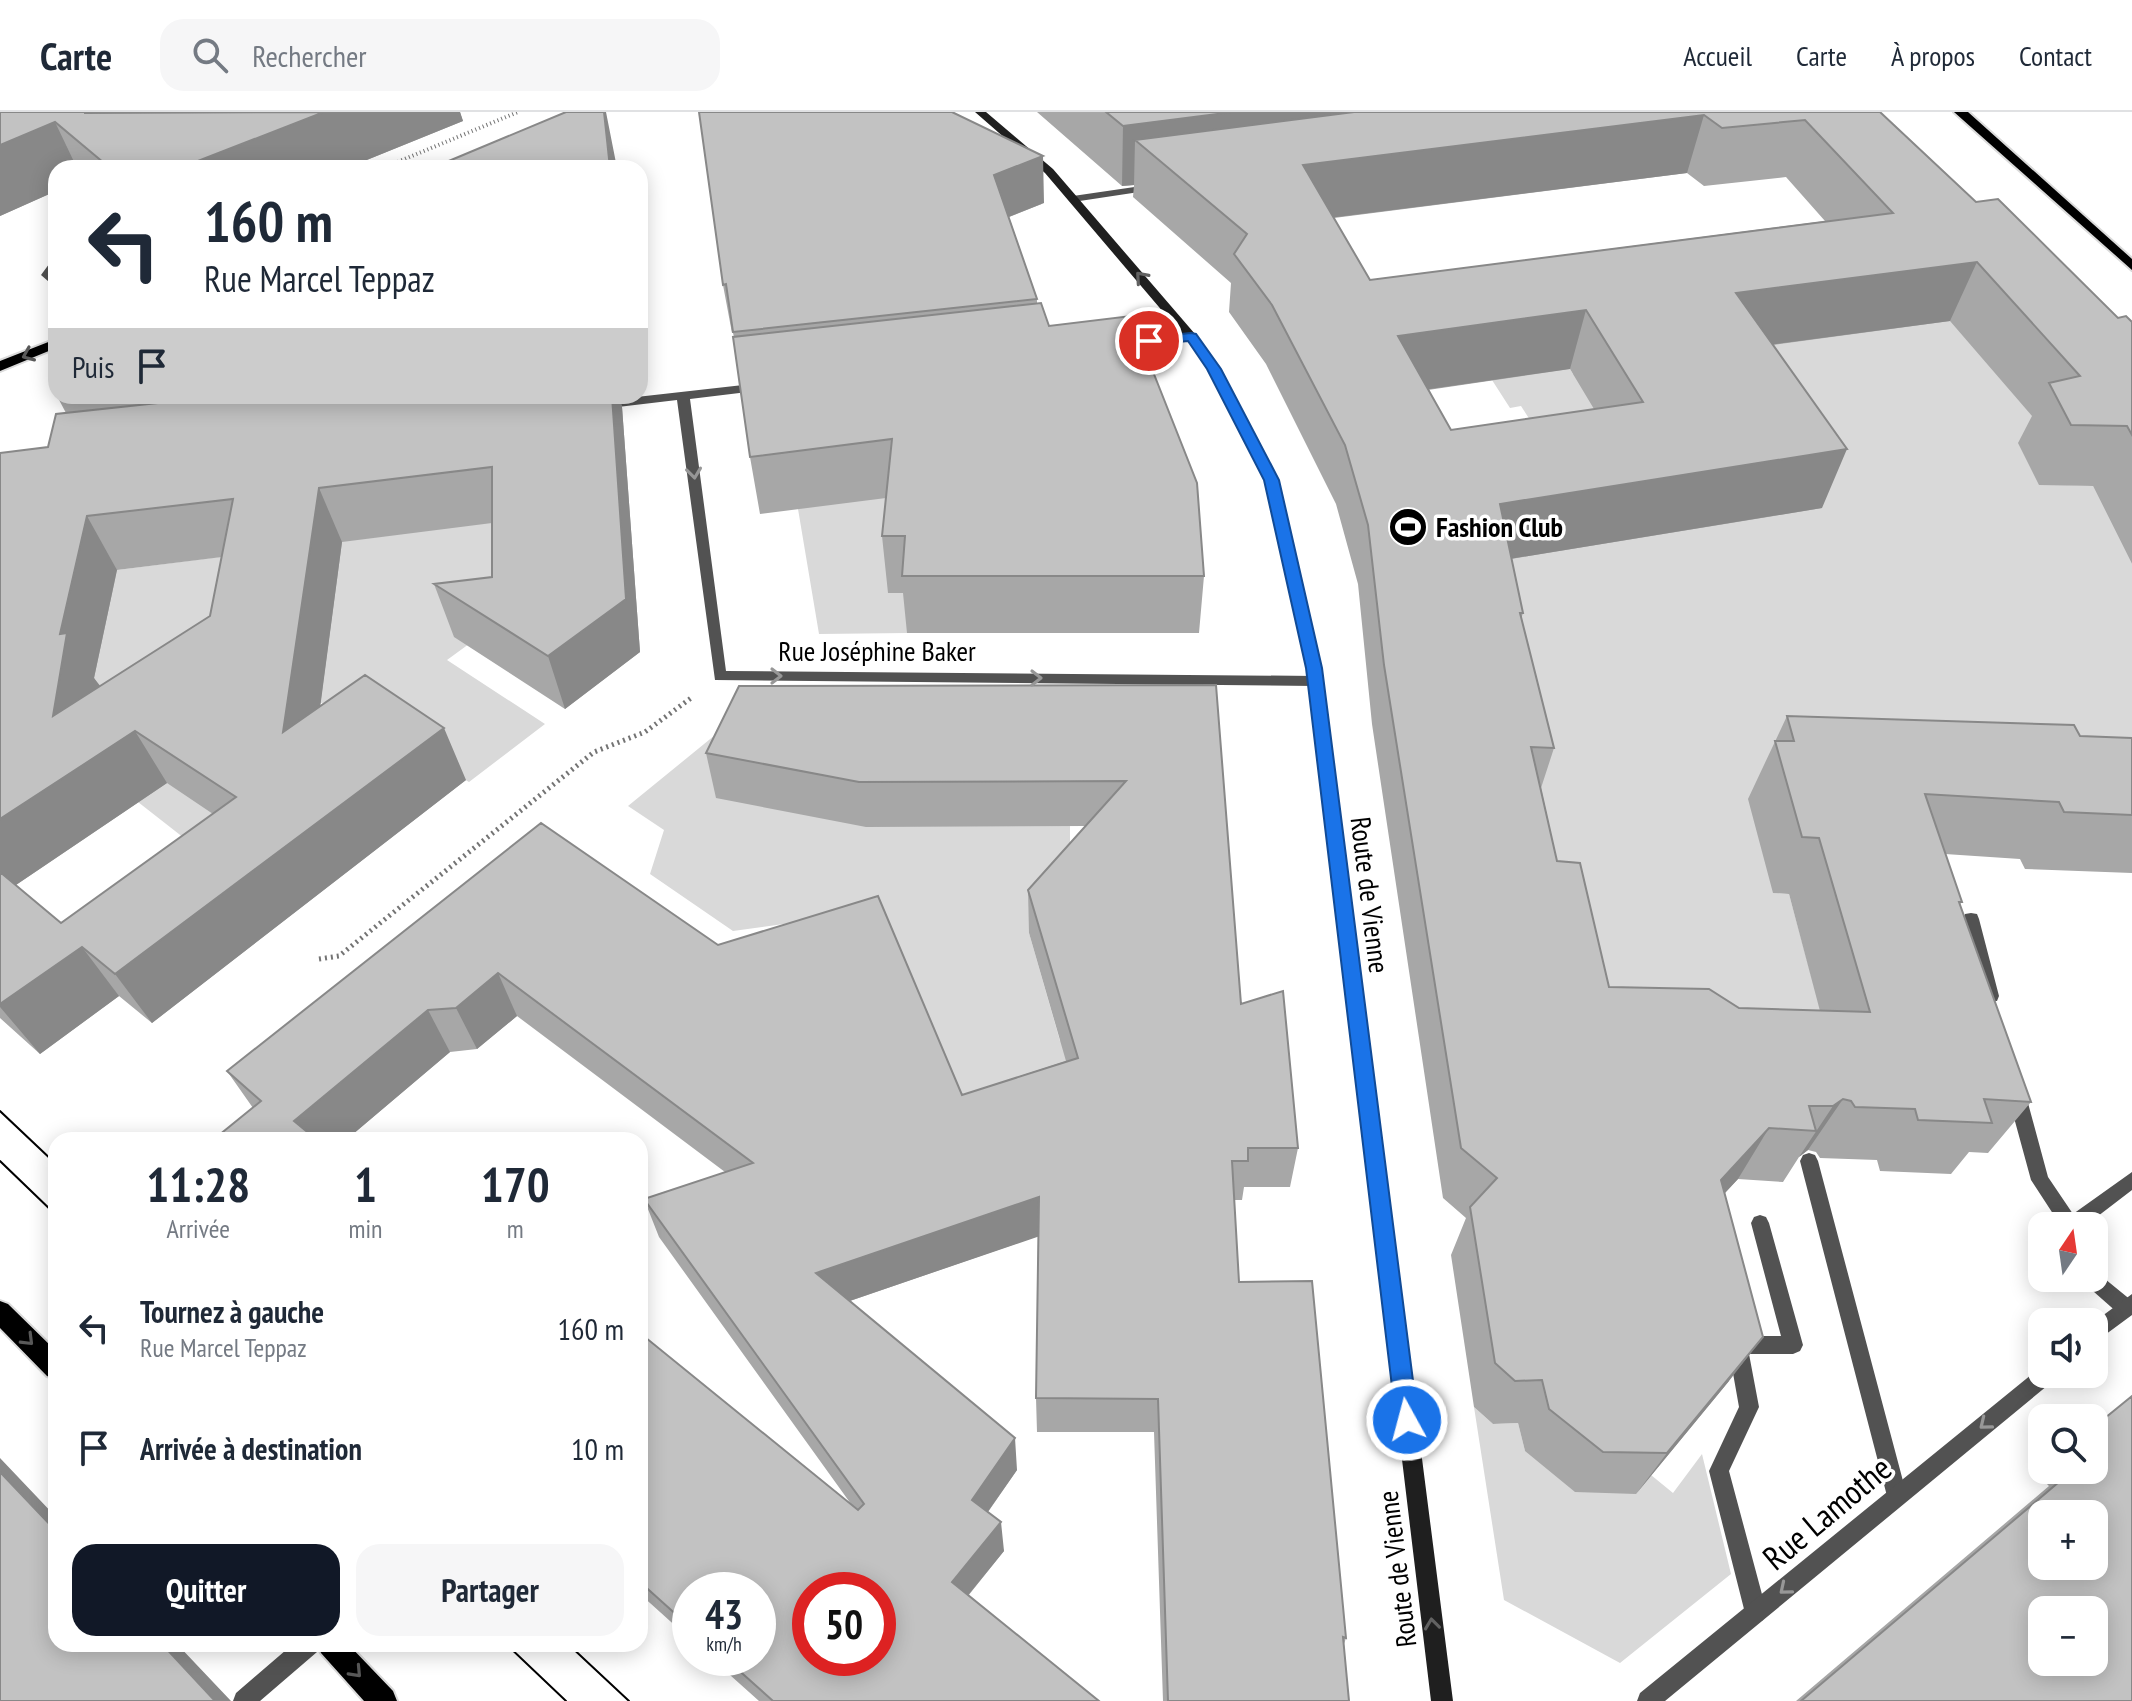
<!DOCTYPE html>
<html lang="fr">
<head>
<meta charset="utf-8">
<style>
  body { margin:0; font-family:"PT Sans Narrow",sans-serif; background:#f6f6f7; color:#1f2937; height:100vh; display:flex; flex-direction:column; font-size:30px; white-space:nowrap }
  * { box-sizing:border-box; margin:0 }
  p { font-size:26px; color:#747a83 }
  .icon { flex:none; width:44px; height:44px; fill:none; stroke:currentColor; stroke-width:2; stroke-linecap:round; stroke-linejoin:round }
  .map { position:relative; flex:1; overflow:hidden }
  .panel { position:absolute; left:48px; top:1020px; width:600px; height:520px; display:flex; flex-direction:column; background:#fff; border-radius:24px; box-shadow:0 4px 20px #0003 }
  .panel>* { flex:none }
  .top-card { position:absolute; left:48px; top:48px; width:600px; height:244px; border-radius:24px; box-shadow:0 4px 20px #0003; background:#fff; color:#1f2937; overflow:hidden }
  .needle { width:52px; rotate:13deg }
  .tools { position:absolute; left:2028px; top:1100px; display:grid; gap:16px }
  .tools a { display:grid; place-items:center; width:80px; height:80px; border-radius:16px; background:#fff; box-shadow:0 4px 20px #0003; font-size:40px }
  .speed { position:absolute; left:672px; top:1460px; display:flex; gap:16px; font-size:40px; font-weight:700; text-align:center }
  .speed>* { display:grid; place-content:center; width:104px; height:104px; border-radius:50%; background:#fff; box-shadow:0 4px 20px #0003; line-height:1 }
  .speed small { font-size:20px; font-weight:400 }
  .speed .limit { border:12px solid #d22; background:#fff; color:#111 }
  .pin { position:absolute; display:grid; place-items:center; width:68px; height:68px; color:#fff; margin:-34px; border:4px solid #fff; border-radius:50%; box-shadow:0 2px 8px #0007 }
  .me { position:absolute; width:88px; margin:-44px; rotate:353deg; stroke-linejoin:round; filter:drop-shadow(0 0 6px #0008) }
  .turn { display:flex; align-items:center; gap:28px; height:168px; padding:0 24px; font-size:36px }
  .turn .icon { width:104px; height:104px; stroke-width:2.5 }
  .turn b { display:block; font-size:56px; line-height:68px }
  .then { display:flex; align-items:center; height:76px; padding:0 24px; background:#0003; gap:16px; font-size:30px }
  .eta { display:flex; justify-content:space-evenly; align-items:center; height:136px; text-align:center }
  .eta b { font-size:48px; font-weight:700; line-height:56px }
  .button { display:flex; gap:16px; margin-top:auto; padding:16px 24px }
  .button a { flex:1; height:92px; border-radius:24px; background:#111827; color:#fff; font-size:32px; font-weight:700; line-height:92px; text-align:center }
  .button a+a { background:#f6f6f7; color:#1f2937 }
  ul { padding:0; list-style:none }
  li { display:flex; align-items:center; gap:24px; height:120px; padding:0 24px }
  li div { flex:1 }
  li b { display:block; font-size:30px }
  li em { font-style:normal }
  header { display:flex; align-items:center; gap:48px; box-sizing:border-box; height:112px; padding:0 40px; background:#fff; border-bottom:2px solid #e0e1e3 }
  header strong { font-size:38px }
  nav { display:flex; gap:44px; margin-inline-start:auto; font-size:28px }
  .search { width:560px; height:72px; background:#f6f6f7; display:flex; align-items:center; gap:20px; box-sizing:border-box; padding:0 28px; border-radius:24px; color:#747a83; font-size:30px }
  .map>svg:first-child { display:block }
</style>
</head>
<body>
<header>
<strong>Carte</strong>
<div class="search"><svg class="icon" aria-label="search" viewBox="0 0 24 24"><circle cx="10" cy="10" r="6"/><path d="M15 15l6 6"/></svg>Rechercher</div>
<nav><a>Accueil</a><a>Carte</a><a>À propos</a><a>Contact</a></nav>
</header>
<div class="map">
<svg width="2132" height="1589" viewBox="0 0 2132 1589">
  <rect width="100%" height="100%" fill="#fff"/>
  <path fill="#d9d9d9" d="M 1954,208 L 2048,323 L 2039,372 L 2093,374 L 2132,452 L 2132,686 L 1773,781 L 1789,782 L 1840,970 L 1586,929 L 1459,455 L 1532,311 L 1521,294 L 1510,296 L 1492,268 L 1570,257 L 1573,262 L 1785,229 Z
    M 908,363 L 910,481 L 907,521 L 819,522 L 798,397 Z
    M 509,408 L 496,520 L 484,521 L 447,548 L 545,612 L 469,670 L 334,590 L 320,591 L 330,516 L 281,691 L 230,762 L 138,690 L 0,461 L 111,484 L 117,458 Z
    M 720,619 L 1070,714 L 1070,775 L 1029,821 L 1060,929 L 1147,911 L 977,1020 L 884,798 L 733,819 L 650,762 L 664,718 L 628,694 Z
    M 1474,1295 L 1493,1312 L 1518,1311 L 1525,1339 L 1651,1363 L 1673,1381 L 1702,1342 L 1731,1462 L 1620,1551 L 1504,1488 Z"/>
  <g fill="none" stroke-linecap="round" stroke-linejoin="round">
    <g stroke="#dbdbdb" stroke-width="4">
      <path id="primary" d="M 1954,0 L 1968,0 L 2132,147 L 2132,158 Z
        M 56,227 L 56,236 L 0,259 L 0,249 Z
        M 0,1189 L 8,1192 L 56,1239 L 56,1268 L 47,1264 L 0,1216 Z
        M 317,1532 L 348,1532 L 393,1579 L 397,1589 L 364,1589 L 321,1541 Z"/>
    </g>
    <path stroke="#747474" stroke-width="4" stroke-dasharray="1 3" stroke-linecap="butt" d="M 383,56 L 518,0"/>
    <path stroke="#747474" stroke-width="5" stroke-dasharray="2 4" stroke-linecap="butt" d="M 319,847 L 339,844 L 594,640 L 645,620 L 691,586"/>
    <path fill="#525252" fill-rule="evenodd" d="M 1971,801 L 1977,802 L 1979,807 L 1999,884 L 1997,889 L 1985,889 L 1983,884 L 1963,807 L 1965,802 Z
      M 2016,973 L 2022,975 L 2025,980 L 2048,1065 L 2073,1102 L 2132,1060 L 2132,1078 L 2085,1114 L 2061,1114 L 2031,1068 L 2007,980 L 2010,975 Z
      M 1809,1041 L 1815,1043 L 1818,1049 L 1907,1384 L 1904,1391 L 1897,1394 L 1890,1391 L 1887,1384 L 1800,1049 L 1803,1043 Z
      M 1760,1103 L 1766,1105 L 1769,1111 L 1803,1233 L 1800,1239 L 1793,1242 L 1749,1242 L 1759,1295 L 1729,1359 L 1767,1501 L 1763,1508 L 1756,1512 L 1749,1508 L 1745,1501 L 1709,1359 L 1739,1295 L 1728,1233 L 1731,1227 L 1738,1224 L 1781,1224 L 1751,1111 L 1754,1105 Z
      M 2094,1158 L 2132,1189 L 2132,1202 L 2126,1205 L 2119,1202 L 2085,1172 L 2083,1166 L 2094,1166 Z
      M 293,1532 L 320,1532 L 317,1540 L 260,1589 L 233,1589 L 236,1581 Z"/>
    <path fill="#525252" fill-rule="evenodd" d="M 1155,72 L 1160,75 L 1159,77 L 1073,90 L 1068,87 L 1073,84 Z"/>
    <path fill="#525252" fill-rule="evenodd" d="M 56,147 L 56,158 L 53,163 L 56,166 L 56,176 L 41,163 L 52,148 Z
      M 1191,221 L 1195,222 L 1195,228 L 1122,237 L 1116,233 L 1122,229 Z
      M 761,271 L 767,275 L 765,278 L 690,287 L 726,559 L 1315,564 L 1322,569 L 1315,574 L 715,568 L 677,288 L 601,297 L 595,293 L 601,289 Z
      M 2132,1182 L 2132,1203 L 2094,1231 L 2094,1210 Z
      M 2042,1254 L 2042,1262 L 2056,1262 L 2053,1269 L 1665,1589 L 1637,1589 L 1640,1581 Z"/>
    <path fill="#1f1f1f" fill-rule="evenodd" d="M 975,0 L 986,0 L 1053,57 L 1195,222 L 1220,257 L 1278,368 L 1321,556 L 1453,1589 L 1431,1589 L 1307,556 L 1266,368 L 1208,257 L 1187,228 L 1045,61 Z"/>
    <use href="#primary" fill="#000" fill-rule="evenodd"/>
    <path stroke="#000" stroke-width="2" d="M 0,999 L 56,1052
      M 0,1049 L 56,1103
      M 506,1532 L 566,1589
      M 568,1532 L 629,1589"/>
  </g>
  <path fill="#a7a7a7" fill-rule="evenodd" d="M 0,0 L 460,0 L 463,9 L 347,56 L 56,56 L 56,79 L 0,104 Z
    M 1037,0 L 1880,0 L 1976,90 L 2118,206 L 2132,210 L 2132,452 L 2093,374 L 2039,373 L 2018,331 L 2032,304 L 1950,209 L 1773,233 L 1822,396 L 1511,447 L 1523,501 L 1521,507 L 1554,636 L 1541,676 L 1557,749 L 1609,875 L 1739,896 L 1820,899 L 1789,782 L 1773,781 L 1748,687 L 1787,604 L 2080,624 L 2132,626 L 2132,761 L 2025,757 L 2020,747 L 1945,742 L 1962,790 L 1960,792 L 2031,990 L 1988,1041 L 1969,1040 L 1951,1062 L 1880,1059 L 1877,1048 L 1820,1046 L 1816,1040 L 1808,1038 L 1799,1045 L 1783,1070 L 1738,1067 L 1725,1081 L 1729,1269 L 1636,1382 L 1575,1380 L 1525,1339 L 1518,1311 L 1493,1312 L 1474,1295 L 1451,1143 L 1466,1106 L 1443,1086 L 1372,612 L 1358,472 L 1336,392 L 1266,252 L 1229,200 L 1231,171 L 1133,85 L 1134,73 L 1122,74 ZM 1687,61 L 1704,74 L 1786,65 L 1825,109 L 1370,168 L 1334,106 ZM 1570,257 L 1594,297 L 1451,318 L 1428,278 Z
    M 1044,91 L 1009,105 L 1037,187 L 1037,192 L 1049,214 L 1204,464 L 1199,521 L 907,521 L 903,481 L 888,481 L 882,424 L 886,386 L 760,402 L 750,345 L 734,225 L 733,221 L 732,221 L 723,173 Z
    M 57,284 L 619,284 L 622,295 L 640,540 L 565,597 L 454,525 L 434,472 L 492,465 L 492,411 L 342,430 L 320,594 L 466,668 L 152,911 L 119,884 L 40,942 L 0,906 L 0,341 L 48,335 L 66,301 ZM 222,445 L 210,504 L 99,575 L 94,566 L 117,458 ZM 167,671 L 213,702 L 61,811 L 16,773 Z
    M 1216,573 L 1241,892 L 1298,1036 L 1290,1075 L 1244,1075 L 1242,1088 L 1234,1088 L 1239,1170 L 1346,1526 L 1344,1532 L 1349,1589 L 1163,1589 L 1154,1320 L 1037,1320 L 1036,1286 L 1038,1124 L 850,1189 L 1017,1358 L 988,1400 L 1004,1439 L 968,1484 L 1099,1589 L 759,1589 L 711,1546 L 758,1546 L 690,1478 L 690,1527 L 640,1482 L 640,1221 L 851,1392 L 659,1125 L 644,1087 L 725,1060 L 517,904 L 477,937 L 450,940 L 346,1028 L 213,1028 L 253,996 L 227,959 L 541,711 L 718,833 L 962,983 L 1066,949 L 1029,821 L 1028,778 L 1085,714 L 866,715 L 716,686 L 706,641 Z
    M 2132,1284 L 2132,1589 L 1796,1589 L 2049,1374 L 2036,1361 L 2042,1357 L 2042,1358 L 2094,1358 L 2094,1314 Z"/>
  <path fill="#888" d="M 324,0 L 460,0 L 463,9 L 347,56 L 180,56 Z
    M 604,0 L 606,0 L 617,56 L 610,56 Z
    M 1233,0 L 1676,0 L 1135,28 L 1134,73 L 1122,74 L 1123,14 Z
    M 1704,3 L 1687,61 L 1297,110 L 1303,53 Z
    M 55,10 L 77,56 L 56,56 L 56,79 L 0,104 L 0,33 Z
    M 1043,44 L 1044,91 L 996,110 L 994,63 Z
    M 1977,150 L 1950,209 L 1716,240 L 1736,181 Z
    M 1586,198 L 1570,257 L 1388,283 L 1398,224 Z
    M 612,284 L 619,284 L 622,295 L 640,540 L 565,597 L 548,544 Z
    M 1847,337 L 1822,396 L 1485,451 L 1500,392 Z
    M 319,376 L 342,430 L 310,672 L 283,620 Z
    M 87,404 L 117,458 L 94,566 L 135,619 L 167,671 L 4,781 L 0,775 L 0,707 L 53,604 L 60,522 Z
    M 444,616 L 466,668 L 152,911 L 115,862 Z
    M 82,835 L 119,884 L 40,942 L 0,895 L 0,892 Z
    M 498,861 L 517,904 L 477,937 L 456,896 Z
    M 428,898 L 450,940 L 346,1028 L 308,1028 L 294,1009 Z
    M 1843,987 L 1808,1038 L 1799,1045 L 1833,994 Z
    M 1769,1016 L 1738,1067 L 1691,1117 L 1721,1068 Z
    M 1039,1085 L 1040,1124 L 826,1197 L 816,1161 Z
    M 1763,1225 L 1729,1269 L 1636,1382 L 1667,1341 Z
    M 1015,1326 L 1017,1358 L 975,1418 L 972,1388 Z
    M 0,1346 L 56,1405 L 56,1419 L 0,1360 Z
    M 1001,1410 L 1004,1439 L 956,1498 L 952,1470 Z
    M 162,1532 L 177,1532 L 231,1589 L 215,1589 Z"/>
  <path fill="#c2c2c2" stroke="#888" stroke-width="2" fill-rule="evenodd" d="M 0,0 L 85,0 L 85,1 L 324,0 L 180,56 L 110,56 L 55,10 L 0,33 Z
    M 566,0 L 604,0 L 610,56 L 432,56 Z
    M 699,0 L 952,0 L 1043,44 L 994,63 L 1037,187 L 733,220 L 726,172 L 723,173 Z
    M 1106,0 L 1233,0 L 1123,14 Z
    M 1354,0 L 1880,0 L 1976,90 L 1998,87 L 2118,206 L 2126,204 L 2132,210 L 2132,323 L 2127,314 L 2071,313 L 2049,271 L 2080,264 L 1977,150 L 1736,181 L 1847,337 L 1500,392 L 1523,501 L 1520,501 L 1554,636 L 1531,635 L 1557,749 L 1580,751 L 1609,875 L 1709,877 L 1739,896 L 1870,900 L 1819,726 L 1802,725 L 1775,629 L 1794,629 L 1787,604 L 2074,613 L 2080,624 L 2132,626 L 2132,703 L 2064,700 L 2059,690 L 1925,682 L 1962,790 L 1959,790 L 2031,990 L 1984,987 L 1992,1011 L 1918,1008 L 1915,997 L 1855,995 L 1851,989 L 1843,987 L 1833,994 L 1809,994 L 1816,1019 L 1769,1016 L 1721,1068 L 1763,1225 L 1667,1341 L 1603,1340 L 1549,1297 L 1542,1268 L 1515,1269 L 1495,1251 L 1470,1095 L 1497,1066 L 1461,1036 L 1384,553 L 1368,413 L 1345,333 L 1272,193 L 1234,142 L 1247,122 L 1135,28 ZM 1704,3 L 1722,16 L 1805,8 L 1893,101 L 1370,168 L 1303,53 ZM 1586,198 L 1643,290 L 1451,318 L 1398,224 Z
    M 1041,191 L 1049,214 L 1131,204 L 1197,371 L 1204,464 L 902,464 L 905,424 L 882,424 L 892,327 L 750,345 L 733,225 Z
    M 223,284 L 612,284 L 626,487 L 548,544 L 434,472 L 492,465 L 492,355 L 319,376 L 283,620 L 365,563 L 444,616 L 115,862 L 82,835 L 0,892 L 0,760 L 61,811 L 236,685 L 135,619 L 0,707 L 0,341 L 48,335 L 56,302 ZM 233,387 L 210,504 L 53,604 L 67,521 L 60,522 L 87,404 Z
    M 1216,573 L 1241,892 L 1283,879 L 1298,1036 L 1248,1036 L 1248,1049 L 1232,1049 L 1239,1170 L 1312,1169 L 1346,1526 L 1343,1525 L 1349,1589 L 1168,1589 L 1158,1287 L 1036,1286 L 1039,1085 L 816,1161 L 1015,1326 L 972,1388 L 1001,1410 L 952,1470 L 1099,1589 L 773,1589 L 725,1546 L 758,1546 L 758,1478 L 690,1478 L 690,1515 L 640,1470 L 640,1221 L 858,1398 L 864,1392 L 644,1087 L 753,1051 L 498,861 L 456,896 L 428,898 L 294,1009 L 317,1028 L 213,1028 L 261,989 L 227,959 L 541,711 L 718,833 L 878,784 L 962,983 L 1078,946 L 1028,778 L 1126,669 L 859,670 L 706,641 L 739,574 ZM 810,1478 L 878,1478 L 878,1546 L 810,1546 Z
    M 2132,1284 L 2132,1589 L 1801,1589 L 2073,1358 L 2094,1358 L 2094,1340 L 2100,1335 L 2094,1329 L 2094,1315 ZM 2042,1402 L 2094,1402 L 2094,1454 L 2042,1454 ZM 2042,1498 L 2094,1498 L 2094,1550 L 2042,1550 Z
    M 0,1360 L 56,1419 L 56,1532 L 162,1532 L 215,1589 L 0,1589 Z"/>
  <defs><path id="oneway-chevron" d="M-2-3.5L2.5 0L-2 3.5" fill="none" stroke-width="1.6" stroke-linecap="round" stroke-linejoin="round" transform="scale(2)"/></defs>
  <g stroke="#626262">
    <use href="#oneway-chevron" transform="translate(1141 165) rotate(-131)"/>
    <use href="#oneway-chevron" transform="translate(1432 1512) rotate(-97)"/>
  </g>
  <g stroke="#595959">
    <use href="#oneway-chevron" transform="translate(28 243) rotate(157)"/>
    <use href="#oneway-chevron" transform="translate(28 1228) rotate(45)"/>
    <use href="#oneway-chevron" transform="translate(356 1560) rotate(47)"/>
  </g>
  <g stroke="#979797">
    <use href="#oneway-chevron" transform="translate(694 361) rotate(83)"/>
    <use href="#oneway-chevron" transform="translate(776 564)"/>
    <use href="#oneway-chevron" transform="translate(1036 566)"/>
    <use href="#oneway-chevron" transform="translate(1985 1312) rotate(141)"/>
    <use href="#oneway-chevron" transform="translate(1785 1477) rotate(140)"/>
  </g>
  <path fill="#1a73e8" stroke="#114b97" stroke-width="2" d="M 1191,221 L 1196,222 L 1221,257 L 1279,368 L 1322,556 L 1418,1308 L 1415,1316 L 1407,1319 L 1399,1316 L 1396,1308 L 1306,556 L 1264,368 L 1207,257 L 1188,229 L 1149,233 L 1142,229 L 1149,225 Z"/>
  <defs>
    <g id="stadium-disc" transform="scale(2)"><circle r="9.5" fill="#000" stroke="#fff"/><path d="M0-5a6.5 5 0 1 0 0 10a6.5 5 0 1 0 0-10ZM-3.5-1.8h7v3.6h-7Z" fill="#fff"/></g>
  </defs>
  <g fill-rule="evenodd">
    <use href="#stadium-disc" x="1408" y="415"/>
  </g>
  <g text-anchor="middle" stroke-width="7" stroke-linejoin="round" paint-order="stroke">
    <g font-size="28" font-weight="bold" fill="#000" stroke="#fff" text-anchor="start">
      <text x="1436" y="425">Fashion Club</text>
    </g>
    <g font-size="28" fill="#000" stroke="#fff">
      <text x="877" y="549">Rue Joséphine Baker</text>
      <text transform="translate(1370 783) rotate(83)" y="10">Route de Vienne</text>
      <text transform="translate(1397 1457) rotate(-97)" y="10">Route de Vienne</text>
    </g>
    <g font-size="34" fill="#000" stroke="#fff">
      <text transform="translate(1827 1401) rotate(-40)" y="12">Rue Lamothe</text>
    </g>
  </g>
</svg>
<div class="tools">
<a><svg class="needle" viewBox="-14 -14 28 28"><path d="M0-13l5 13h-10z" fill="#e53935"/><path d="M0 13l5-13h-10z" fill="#747a83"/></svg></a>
<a><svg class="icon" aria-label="sound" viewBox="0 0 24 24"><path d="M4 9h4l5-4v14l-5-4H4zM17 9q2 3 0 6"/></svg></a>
<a><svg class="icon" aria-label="search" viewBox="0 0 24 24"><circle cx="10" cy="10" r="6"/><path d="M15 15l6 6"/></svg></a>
<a>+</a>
<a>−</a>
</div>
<div class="speed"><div>43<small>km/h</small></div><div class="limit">50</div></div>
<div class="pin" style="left:1149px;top:229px;background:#d93025"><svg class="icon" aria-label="arrive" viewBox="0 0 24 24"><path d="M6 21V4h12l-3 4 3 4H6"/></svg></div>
<svg class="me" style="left:1407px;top:1308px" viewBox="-20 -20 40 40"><circle r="17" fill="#1a73e8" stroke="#fff" stroke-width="3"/><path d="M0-11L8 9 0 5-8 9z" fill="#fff"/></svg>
<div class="top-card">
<div class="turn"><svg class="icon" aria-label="left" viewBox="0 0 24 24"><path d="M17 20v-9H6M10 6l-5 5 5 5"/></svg><div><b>160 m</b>Rue Marcel Teppaz</div></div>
<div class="then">Puis<svg class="icon" aria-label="arrive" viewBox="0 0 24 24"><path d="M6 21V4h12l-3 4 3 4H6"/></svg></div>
</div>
<section class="panel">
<div class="eta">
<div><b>11:28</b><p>Arrivée</p></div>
<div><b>1</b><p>min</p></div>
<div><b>170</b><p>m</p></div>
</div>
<ul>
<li><svg class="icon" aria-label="left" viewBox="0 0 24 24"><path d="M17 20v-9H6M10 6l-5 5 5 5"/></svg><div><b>Tournez à gauche</b><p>Rue Marcel Teppaz</p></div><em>160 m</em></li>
<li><svg class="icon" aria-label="arrive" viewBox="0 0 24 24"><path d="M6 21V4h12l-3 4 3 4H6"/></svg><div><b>Arrivée à destination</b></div><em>10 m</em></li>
</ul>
<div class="button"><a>Quitter</a><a>Partager</a></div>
</section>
</div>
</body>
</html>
